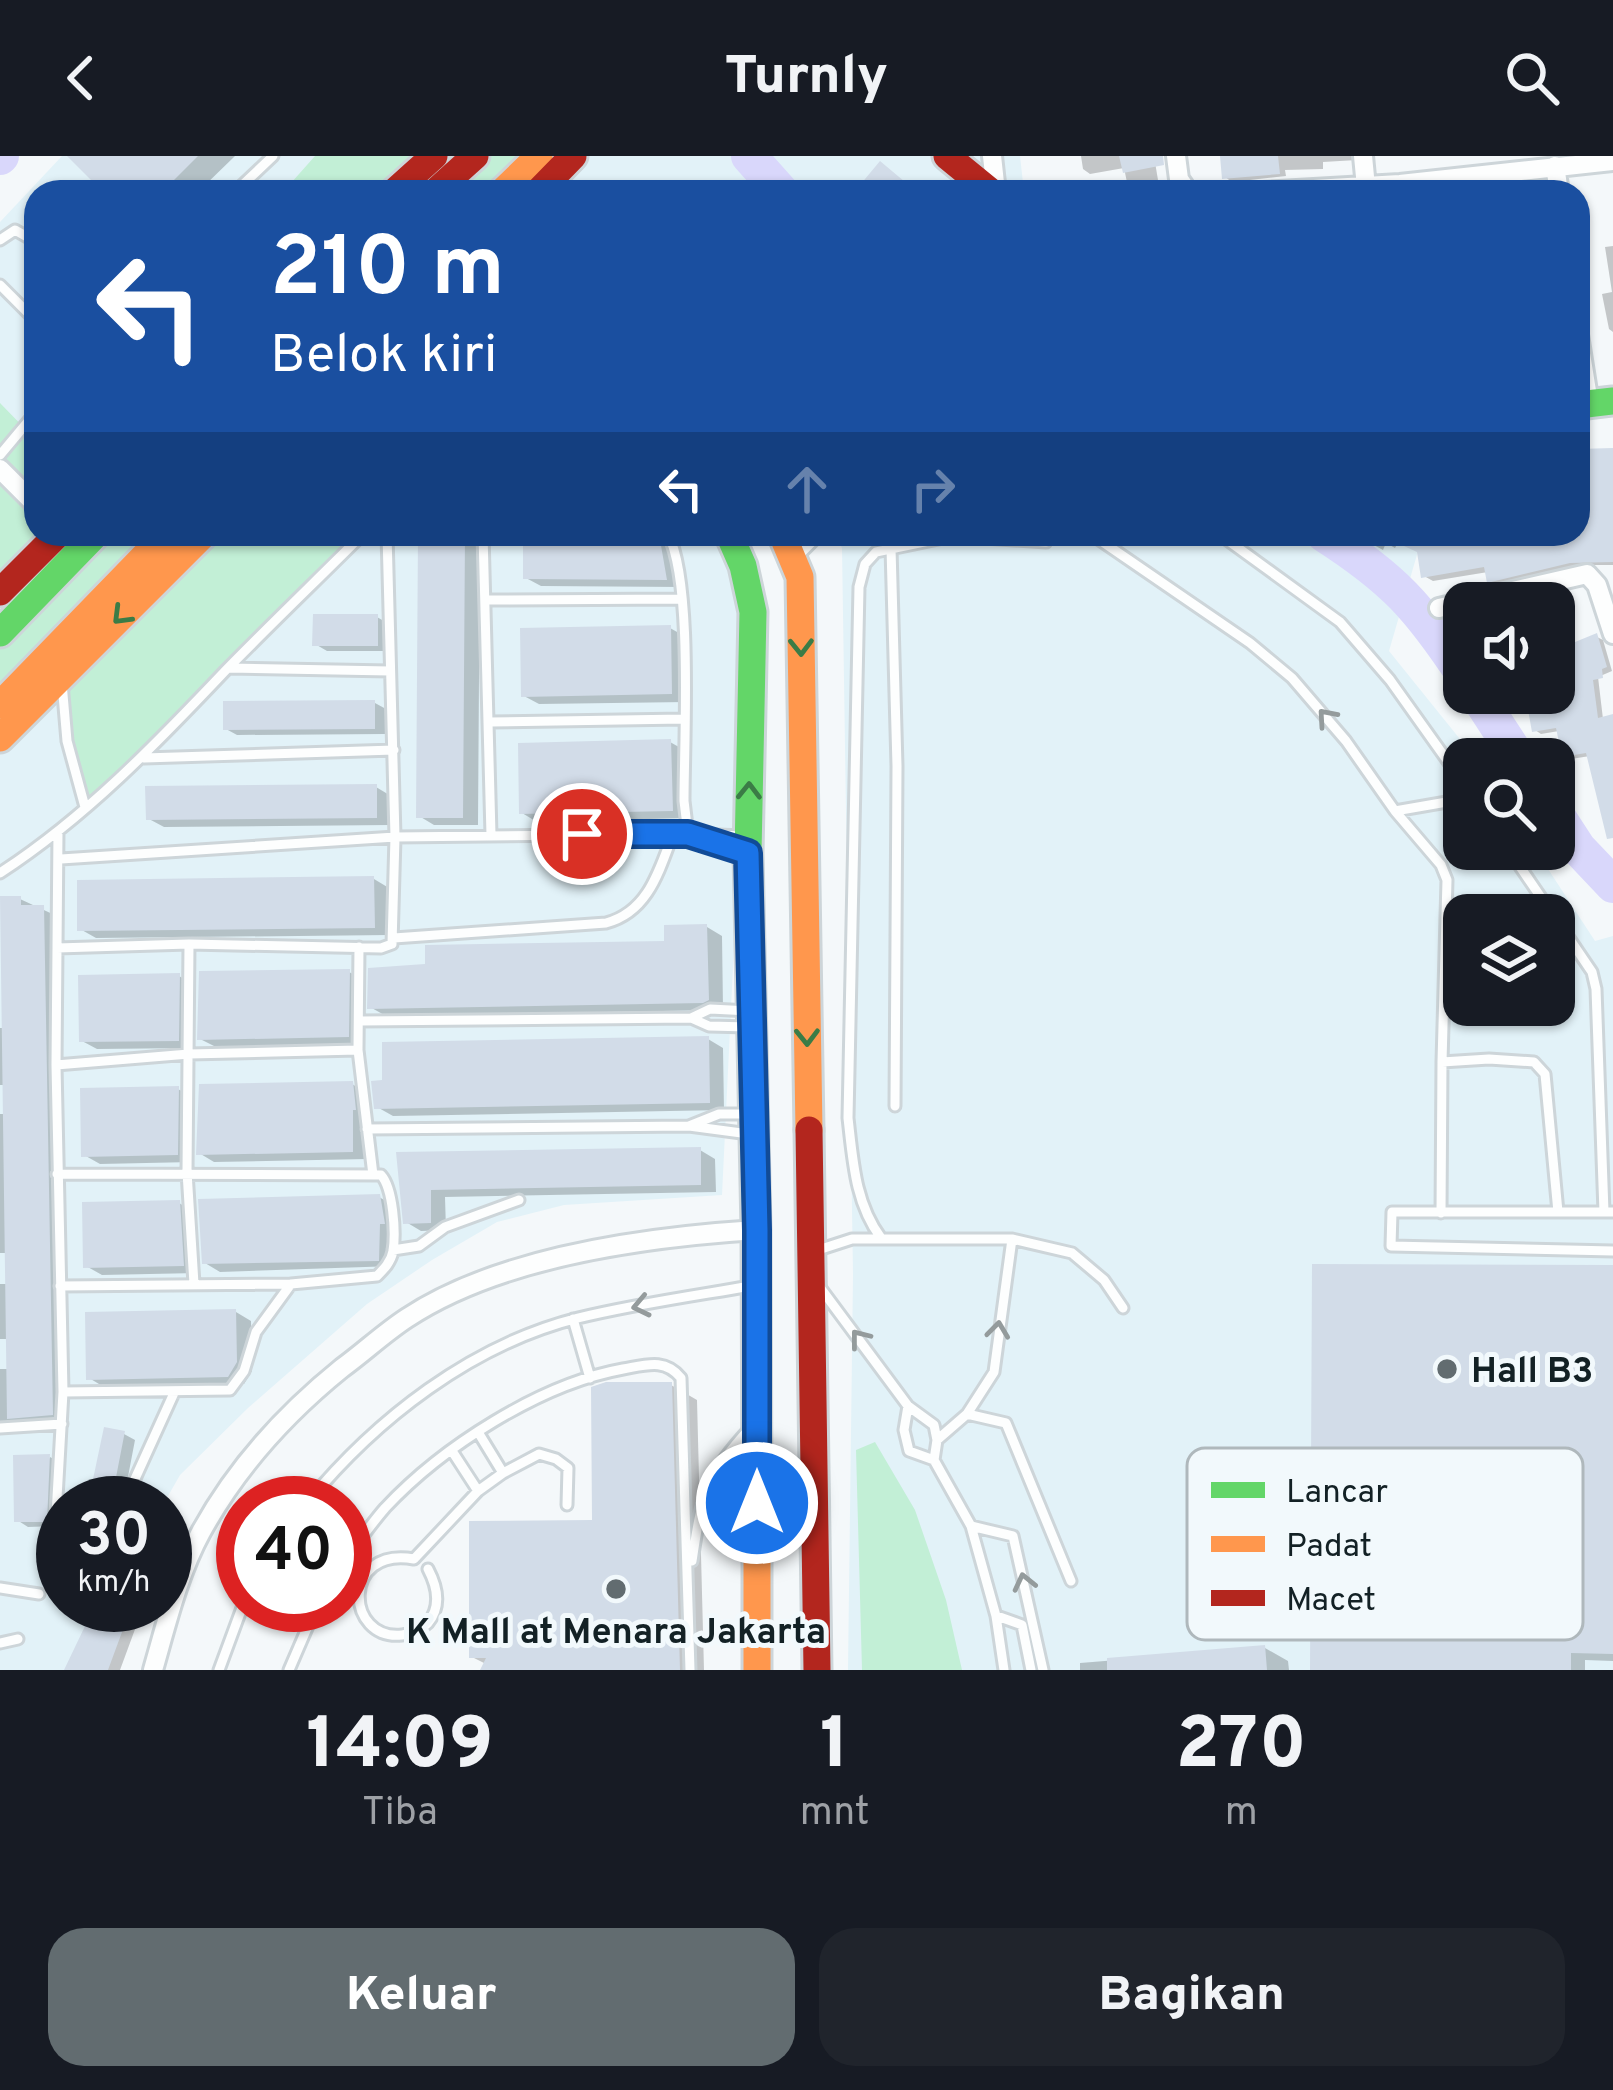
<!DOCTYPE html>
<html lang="id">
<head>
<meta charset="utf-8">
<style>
  body { margin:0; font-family:Overpass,sans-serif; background:#20242c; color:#f1f3f6; height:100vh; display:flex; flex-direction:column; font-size:45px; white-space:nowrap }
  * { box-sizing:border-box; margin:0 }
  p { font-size:39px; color:#9ea1a6 }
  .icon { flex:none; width:66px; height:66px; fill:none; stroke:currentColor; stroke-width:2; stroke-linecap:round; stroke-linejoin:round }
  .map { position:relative; height:1514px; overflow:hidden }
  .side { display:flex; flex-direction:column; background:#171b24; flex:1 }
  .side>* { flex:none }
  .banner { position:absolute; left:24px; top:24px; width:1566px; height:366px; border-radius:36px; box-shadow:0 3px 9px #0004; background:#1a4fa0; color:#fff; overflow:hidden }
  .tools { position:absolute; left:1443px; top:426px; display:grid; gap:24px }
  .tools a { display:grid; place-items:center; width:132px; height:132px; border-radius:24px; background:#171b24; box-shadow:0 3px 9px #0004; font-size:60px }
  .speed { position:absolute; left:36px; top:1320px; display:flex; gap:24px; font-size:60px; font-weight:700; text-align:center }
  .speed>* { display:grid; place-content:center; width:156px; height:156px; border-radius:50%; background:#171b24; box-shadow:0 3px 9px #0004; line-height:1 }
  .speed small { font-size:30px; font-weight:400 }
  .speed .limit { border:18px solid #d22; background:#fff; color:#111 }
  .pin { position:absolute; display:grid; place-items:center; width:102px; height:102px; color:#fff; margin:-51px; border:6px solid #fff; border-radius:50%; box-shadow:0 3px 12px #0007 }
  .me { position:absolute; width:132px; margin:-66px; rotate:0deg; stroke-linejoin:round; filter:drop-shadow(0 0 9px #0008) }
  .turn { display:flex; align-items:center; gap:42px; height:252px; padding:0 48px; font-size:54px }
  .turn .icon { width:156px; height:156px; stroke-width:2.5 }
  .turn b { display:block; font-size:84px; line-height:102px }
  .lanes { display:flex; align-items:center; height:114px; padding:0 48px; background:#0003; justify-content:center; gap:60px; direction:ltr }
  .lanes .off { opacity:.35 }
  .eta { display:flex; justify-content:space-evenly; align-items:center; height:204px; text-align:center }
  .eta b { font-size:72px; font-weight:800; line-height:84px }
  .button { display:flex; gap:24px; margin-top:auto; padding:24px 48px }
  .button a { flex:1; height:138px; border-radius:36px; background:#626c70; color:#fff; font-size:48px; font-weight:800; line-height:138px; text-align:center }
  .button a+a { background:#20242c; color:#f1f3f6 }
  header { display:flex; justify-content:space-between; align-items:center; height:156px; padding:0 48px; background:#171b24; font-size:54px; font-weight:800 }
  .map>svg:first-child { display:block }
</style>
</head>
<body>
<header><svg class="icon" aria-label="back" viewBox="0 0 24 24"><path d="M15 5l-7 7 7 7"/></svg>Turnly<svg class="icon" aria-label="search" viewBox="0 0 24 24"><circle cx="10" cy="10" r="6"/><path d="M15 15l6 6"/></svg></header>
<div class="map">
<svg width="1613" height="1514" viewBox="0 0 1613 1514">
  <rect width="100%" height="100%" fill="#f4f8fa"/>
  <path fill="#e2f2f8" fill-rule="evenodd" d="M 62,0 L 393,0 L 361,36 L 36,36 L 36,378 L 0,439 L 0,66 Z
    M 439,0 L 1020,0 L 1024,36 L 483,36 Z
    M 200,378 L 727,378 L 751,438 L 722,1039 L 564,1049 L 497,1066 L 432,1104 L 367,1148 L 248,1252 L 180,1319 L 164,1347 L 63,1347 L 63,1449 L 112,1449 L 92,1514 L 0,1514 L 0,581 Z
    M 836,378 L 1423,378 L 1389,495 L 1476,603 L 1464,603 L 1464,693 L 1535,693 L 1595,785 L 1613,780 L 1613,1514 L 848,1514 L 853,1119 L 842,392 ZM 1464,759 L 1554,759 L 1554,849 L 1464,849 Z"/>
  <path fill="#c2efd6" d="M 315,0 L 434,0 L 393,36 L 283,36 Z
    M 475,0 L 539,0 L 502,36 L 435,36 Z
    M 0,247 L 36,284 L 36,345 L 0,304 Z
    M 0,313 L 36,349 L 36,378 L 58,378 L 0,438 Z
    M 96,378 L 166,378 L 0,549 L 0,476 Z
    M 202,378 L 359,378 L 85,651 L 67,585 L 62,521 Z
    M 875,1286 L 915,1354 L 946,1444 L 962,1514 L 862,1514 L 856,1294 Z"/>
  <path fill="#0003" d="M 88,0 L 235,0 L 198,36 L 107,36 Z
    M 1081,0 L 1154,0 L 1160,36 L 1129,36 L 1124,12 L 1090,18 L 1083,13 Z
    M 1223,0 L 1359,0 L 1357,4 L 1323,6 L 1323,13 L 1285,14 L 1286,20 L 1232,26 L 1225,21 Z
    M 1613,90 L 1613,176 L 1609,173 L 1602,138 L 1612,136 L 1605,91 Z
    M 1613,295 L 1613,409 L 1595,409 L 1499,431 L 1489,425 L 1488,416 L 1433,425 L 1424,420 L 1420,395 L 1399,385 L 1395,392 L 1386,387 L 1383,394 L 1354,378 L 1578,378 L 1578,298 Z
    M 421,378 L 480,378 L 478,669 L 434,669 L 419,660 Z
    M 526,378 L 663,378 L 674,390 L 681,431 L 541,430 L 526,422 Z
    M 377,461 L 389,468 L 388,495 L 327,495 L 315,488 Z
    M 670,472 L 686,481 L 687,546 L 539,548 L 524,540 Z
    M 1597,481 L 1603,484 L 1612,515 L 1598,521 L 1603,563 L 1613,561 L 1613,679 L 1590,600 L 1571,603 L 1564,599 L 1559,575 L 1541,578 L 1535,574 L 1525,537 L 1554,537 L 1554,493 L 1555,498 Z
    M 375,547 L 386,553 L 386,578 L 237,579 L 226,573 Z
    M 670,586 L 686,595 L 687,662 L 537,666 L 522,657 Z
    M 376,631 L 391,640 L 391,669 L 164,671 L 149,663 Z
    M 374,723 L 389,732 L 390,779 L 96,782 L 80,773 Z
    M 20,743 L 59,761 L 67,1266 L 25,1269 L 0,1266 L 0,1213 L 9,1213 L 9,1183 L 0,1183 L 0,1128 L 8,1128 L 7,1097 L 0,1097 L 0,958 L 5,958 L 5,929 L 0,929 L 0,872 L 4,872 Z
    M 707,771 L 722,780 L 723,852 L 720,854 L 386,860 L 370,851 L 667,788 Z
    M 349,816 L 364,824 L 364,889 L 216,891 L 200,883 Z
    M 179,820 L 194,829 L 194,892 L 97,893 L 82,885 Z
    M 708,883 L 723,892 L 724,954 L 393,960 L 377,951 Z
    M 352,928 L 367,937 L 368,1003 L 214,1006 L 199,997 Z
    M 178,933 L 193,942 L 193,1006 L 100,1008 L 84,999 Z
    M 700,994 L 715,1003 L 716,1036 L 445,1041 L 446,1074 L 421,1075 L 406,1066 L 399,999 Z
    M 379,1041 L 395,1050 L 399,1075 L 394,1075 L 395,1110 L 220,1116 L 205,1107 Z
    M 179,1047 L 194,1056 L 198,1117 L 102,1119 L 86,1110 Z
    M 1613,1112 L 1613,1505 L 1585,1504 L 1585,1514 L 1313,1514 Z
    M 236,1156 L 251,1165 L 252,1215 L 244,1228 L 104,1231 L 89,1222 Z
    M 671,1229 L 697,1244 L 704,1514 L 483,1514 L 486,1508 L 472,1501 L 595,1367 Z
    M 124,1278 L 135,1284 L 123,1347 L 92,1347 Z
    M 50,1301 L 61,1307 L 57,1370 L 28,1371 L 17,1364 Z
    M 111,1449 L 126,1449 L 141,1457 L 120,1514 L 73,1514 L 99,1478 Z
    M 1265,1492 L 1288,1505 L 1289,1514 L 1080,1514 L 1080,1507 Z"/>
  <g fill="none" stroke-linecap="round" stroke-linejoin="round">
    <path stroke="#d9d7fb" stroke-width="36" d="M 749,0 L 781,36
      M 0,1 L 1,0
      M 1324,378 C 1394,423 1419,451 1464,519
      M 1476,537 L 1519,603
      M 1554,655 L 1578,692 L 1613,729"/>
  </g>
  <path fill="#d2dce8" d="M 67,0 L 198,0 L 162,36 L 103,36 Z
    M 1119,0 L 1163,0 L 1164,9 L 1123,17 Z
    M 1220,0 L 1278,0 L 1280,18 L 1222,23 Z
    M 880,5 L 917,36 L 868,36 L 860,29 Z
    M 1613,292 L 1613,406 L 1570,407 L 1487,427 L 1484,411 L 1421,422 L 1417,396 L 1378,378 L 1578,378 L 1578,293 Z
    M 418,378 L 465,378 L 463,662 L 416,662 Z
    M 523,378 L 659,378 L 667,424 L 523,423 Z
    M 313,458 L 378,458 L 378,490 L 312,490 Z
    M 671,469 L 672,538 L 521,541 L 520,472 Z
    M 1597,477 L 1607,511 L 1602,513 L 1603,522 L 1593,524 L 1598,562 L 1613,558 L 1613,682 L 1607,683 L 1586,597 L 1562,601 L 1556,572 L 1532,576 L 1525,537 L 1554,537 L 1554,504 L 1560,503 L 1558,493 Z
    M 375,544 L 375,573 L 223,574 L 223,545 Z
    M 671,583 L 673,655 L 519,658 L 518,587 Z
    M 377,628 L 377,662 L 146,664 L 145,630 Z
    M 374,720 L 375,772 L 77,775 L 77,724 Z
    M 0,740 L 21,740 L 21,749 L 44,749 L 53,1259 L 7,1263 Z
    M 707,768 L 709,844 L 703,847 L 367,853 L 368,812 L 425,808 L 425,789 L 664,785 L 664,769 Z
    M 350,813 L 349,881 L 197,884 L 199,815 Z
    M 180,817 L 179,885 L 79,886 L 78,819 Z
    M 709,880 L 710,947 L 374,953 L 371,925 L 382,924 L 382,886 Z
    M 353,925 L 356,954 L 353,954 L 353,996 L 196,999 L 199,928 Z
    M 179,930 L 178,999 L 81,1001 L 80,932 Z
    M 701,991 L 701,1029 L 431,1034 L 431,1067 L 403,1068 L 396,996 Z
    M 380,1038 L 385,1068 L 380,1068 L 379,1105 L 202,1108 L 198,1043 Z
    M 180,1044 L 184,1110 L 83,1112 L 82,1046 Z
    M 1312,1108 L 1613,1109 L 1613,1498 L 1571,1497 L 1571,1514 L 1310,1514 Z
    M 236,1153 L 237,1206 L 228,1221 L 86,1224 L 85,1156 Z
    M 606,1226 L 672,1226 L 680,1514 L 480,1514 L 486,1502 L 469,1502 L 469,1365 L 592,1364 L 591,1231 Z
    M 104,1271 L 125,1275 L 111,1347 L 88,1347 Z
    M 50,1298 L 47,1366 L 14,1366 L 13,1299 Z
    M 108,1449 L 132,1449 L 108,1514 L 64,1514 L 86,1468 L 98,1474 Z
    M 1265,1489 L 1267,1514 L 1107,1514 L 1107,1502 Z"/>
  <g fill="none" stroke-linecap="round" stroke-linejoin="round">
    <g stroke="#cdd5d9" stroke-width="15">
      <path id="lane" d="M 235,36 L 273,0
        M 0,84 L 15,74 L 36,86
        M 0,129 L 36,165
        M 0,299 L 36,256
        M 483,378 L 491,679
        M 1091,378 L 1250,487 L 1292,522 L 1346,585 L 1395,655 L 1441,709 L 1447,724 L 1442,906 L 1489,903 L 1534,906 L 1545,918 L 1558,1056
        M 1219,378 L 1340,466 L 1390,524 L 1464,628
        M 891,392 L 897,610 L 895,950
        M 798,400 L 820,378
        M 486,444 L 681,443
        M 228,512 L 390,515
        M 62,527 L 67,585 L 85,651
        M 490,566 L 684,563
        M 144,602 L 394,594
        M 1395,655 L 1464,643
        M 58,675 L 56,909 L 63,1236 L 55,1377 L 63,1386
        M 688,678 L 746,696
        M 694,678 L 743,680
        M 1508,693 L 1553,759
        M 61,703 L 395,681 L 688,678 L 684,645 C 684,584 693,426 668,378
        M 0,717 C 86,661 156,588 226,514 C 271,468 318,423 363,378
        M 1554,760 L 1592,816 L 1596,833 L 1604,1056
        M 394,782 L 606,767 C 648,756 659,715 673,678
        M 189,788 L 187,1016 L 194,1128
        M 359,791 L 358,894 L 373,1019
        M 57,792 L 189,788 L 381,792 L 392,788 L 395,681 L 387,378
        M 691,862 L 710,853 L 750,855
        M 359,865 L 691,862 L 709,870 L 748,871
        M 56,909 L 189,898 L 358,894
        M 689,970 L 719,958 L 747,958
        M 367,973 L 689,970 L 749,978
        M 57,1018 L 381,1019 C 393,1032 396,1076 393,1095 C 391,1106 384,1113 377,1120 L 291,1128 L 60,1130
        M 1613,1056 L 1392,1056 L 1391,1090 L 1613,1095
        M 1441,1057 L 1442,906
        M 881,1082 C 855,1047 853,1005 848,962 L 859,431 L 865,408 L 876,396 L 953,380 L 1046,386
        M 393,1094 L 419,1090 L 445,1071 L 519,1044
        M 815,1095 L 852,1083 L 1012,1083 L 1072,1097 L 1104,1124 L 1123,1152
        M 819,1130 L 908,1250 L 934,1269 L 937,1284 L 934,1304
        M 573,1163 L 590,1222
        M 63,1236 L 230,1234 L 244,1215 L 256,1176 L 291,1128
        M 908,1250 L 904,1274 L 909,1295 L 934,1304 L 971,1370 L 996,1460 L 1004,1514
        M 967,1258 L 1006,1267 L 1071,1425
        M 0,1272 L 62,1268
        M 478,1276 L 503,1317 L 539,1298 L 556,1303 L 568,1312 L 567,1349
        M 937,1284 L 967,1258 L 994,1216 L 1012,1083
        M 452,1295 L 478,1335
        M 124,1347 L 174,1237
        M 307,1347 C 376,1263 471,1189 578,1162 C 635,1148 693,1140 751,1130
        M 971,1370 L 1013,1380 L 1043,1514
        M 345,1404 C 358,1387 371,1368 385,1352 C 442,1291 540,1228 623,1213 C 646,1209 665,1202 681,1222 L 690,1514
        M 692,1405 C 702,1339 705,1321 751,1271
        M 428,1413 C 437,1430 442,1450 428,1467 C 421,1474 411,1478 402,1479 C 345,1485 341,1390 414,1403 L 478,1335 L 503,1317
        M 0,1432 L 39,1438
        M 997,1460 L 1022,1469 L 1031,1514
        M 0,1487 L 18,1483
        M 219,1514 L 243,1449
        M 289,1514 L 317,1449"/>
    </g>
    <g stroke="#cdd5d9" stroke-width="24">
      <path id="street" d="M 992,0 L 996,36
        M 1176,0 L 1179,23 L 1188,36
        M 1363,0 L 1366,31
        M 1555,10 L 1559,36
        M 1263,36 L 1400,28 L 1613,5
        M 1578,179 L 1589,248
        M 0,313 L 36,349
        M 1439,452 L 1587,418 L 1597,429 L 1613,478
        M 153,1514 C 166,1469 178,1418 201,1376 C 236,1312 285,1258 342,1212 C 364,1196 384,1177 407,1162 C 501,1100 647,1081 756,1074"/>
    </g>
    <g stroke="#cdd5d9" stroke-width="33">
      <path id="fast" d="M 1578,249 L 1613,245
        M 729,378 L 743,410 L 753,456 L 748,697 L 756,1074 L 757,1353
        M 0,477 L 96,378"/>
    </g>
    <g stroke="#cdd5d9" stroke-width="33">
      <path id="slow" d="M 502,36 L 539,0
        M 782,378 L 800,421 L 809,974
        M 0,549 L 166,378
        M 0,582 L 204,378
        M 757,1353 L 757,1514"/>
    </g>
    <g stroke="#cdd5d9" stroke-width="33">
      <path id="jam" d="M 947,0 L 991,36
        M 394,36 L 434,0
        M 435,36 L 475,0
        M 538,36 L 573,0
        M 0,436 L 58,378
        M 809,974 L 817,1514"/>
    </g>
    <use href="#lane" stroke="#fdfefe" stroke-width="9"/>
    <use href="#street" stroke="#fdfefe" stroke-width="18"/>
    <use href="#fast" stroke="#63d668" stroke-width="27"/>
    <use href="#slow" stroke="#ff974d" stroke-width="27"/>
    <use href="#jam" stroke="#b3261e" stroke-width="27"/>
  </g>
  <defs><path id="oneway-chevron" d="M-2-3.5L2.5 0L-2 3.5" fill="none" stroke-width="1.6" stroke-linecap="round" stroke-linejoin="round" transform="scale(3)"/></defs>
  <g stroke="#3b7c46">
    <use href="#oneway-chevron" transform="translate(121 460) rotate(135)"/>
    <use href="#oneway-chevron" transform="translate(801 491) rotate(89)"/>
    <use href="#oneway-chevron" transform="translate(749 635) rotate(-89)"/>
    <use href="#oneway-chevron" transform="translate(807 881) rotate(89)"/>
  </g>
  <g stroke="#949b9c">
    <use href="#oneway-chevron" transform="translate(1326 561) rotate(-131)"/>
    <use href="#oneway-chevron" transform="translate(641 1150) rotate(168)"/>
    <use href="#oneway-chevron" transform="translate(998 1174) rotate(-83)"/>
    <use href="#oneway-chevron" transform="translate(859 1182) rotate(-128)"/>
    <use href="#oneway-chevron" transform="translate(1024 1426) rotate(-103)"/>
  </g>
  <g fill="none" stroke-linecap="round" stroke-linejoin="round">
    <g stroke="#114b97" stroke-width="30">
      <path id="route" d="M 582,678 L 688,678 L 748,697 L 757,1074 L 757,1347"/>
    </g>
    <use href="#route" stroke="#1a73e8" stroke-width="21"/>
  </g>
  <g fill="#626c70" stroke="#f2f9fc" stroke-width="4.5">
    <circle cx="1447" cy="1213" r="12"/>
    <circle cx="616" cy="1433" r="12"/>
  </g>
  <g text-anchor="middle" stroke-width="10" stroke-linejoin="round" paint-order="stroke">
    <g font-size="36" font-weight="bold" fill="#132125" stroke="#f2f9fc" text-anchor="start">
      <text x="1471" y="1226">Hall B3</text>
      <text x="616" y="1487" text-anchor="middle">K Mall at Menara Jakarta</text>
    </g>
  </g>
  <rect x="1187" y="1292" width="396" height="192" rx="18" fill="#f2f9fc" stroke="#afb8bc" stroke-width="3"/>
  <rect x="1211" y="1326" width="54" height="16" fill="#63d668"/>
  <rect x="1211" y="1380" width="54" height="16" fill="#ff974d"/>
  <rect x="1211" y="1434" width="54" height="16" fill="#b3261e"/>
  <g font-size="33" fill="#132125">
    <text x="1286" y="1346">Lancar</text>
    <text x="1286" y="1400">Padat</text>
    <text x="1286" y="1454">Macet</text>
  </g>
</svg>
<div class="tools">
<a><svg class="icon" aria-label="sound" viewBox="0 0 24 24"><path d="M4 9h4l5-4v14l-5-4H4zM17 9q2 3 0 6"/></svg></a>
<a><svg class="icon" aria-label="search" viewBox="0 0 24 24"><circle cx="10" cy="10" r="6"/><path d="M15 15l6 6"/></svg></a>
<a><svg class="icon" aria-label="layers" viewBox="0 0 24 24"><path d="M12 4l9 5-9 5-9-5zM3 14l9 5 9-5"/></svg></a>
</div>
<div class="speed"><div>30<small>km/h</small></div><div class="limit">40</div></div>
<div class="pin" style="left:582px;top:678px;background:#d93025"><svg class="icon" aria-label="arrive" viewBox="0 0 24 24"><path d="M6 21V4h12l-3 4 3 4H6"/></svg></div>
<svg class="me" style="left:757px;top:1347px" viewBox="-20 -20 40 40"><circle r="17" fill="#1a73e8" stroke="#fff" stroke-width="3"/><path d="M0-11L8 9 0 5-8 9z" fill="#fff"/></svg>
<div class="banner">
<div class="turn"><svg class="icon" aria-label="left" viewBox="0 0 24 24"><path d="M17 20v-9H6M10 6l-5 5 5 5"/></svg><div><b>210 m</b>Belok kiri</div></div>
<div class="lanes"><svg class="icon" aria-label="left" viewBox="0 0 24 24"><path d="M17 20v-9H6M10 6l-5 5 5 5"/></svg><svg class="icon off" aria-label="ahead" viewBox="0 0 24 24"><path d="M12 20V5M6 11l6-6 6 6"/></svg><svg class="icon off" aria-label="right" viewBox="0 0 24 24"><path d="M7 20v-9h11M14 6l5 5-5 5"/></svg></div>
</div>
</div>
<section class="side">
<div class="eta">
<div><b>14:09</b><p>Tiba</p></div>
<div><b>1</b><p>mnt</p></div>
<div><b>270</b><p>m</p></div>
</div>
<div class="button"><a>Keluar</a><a>Bagikan</a></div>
</section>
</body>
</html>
